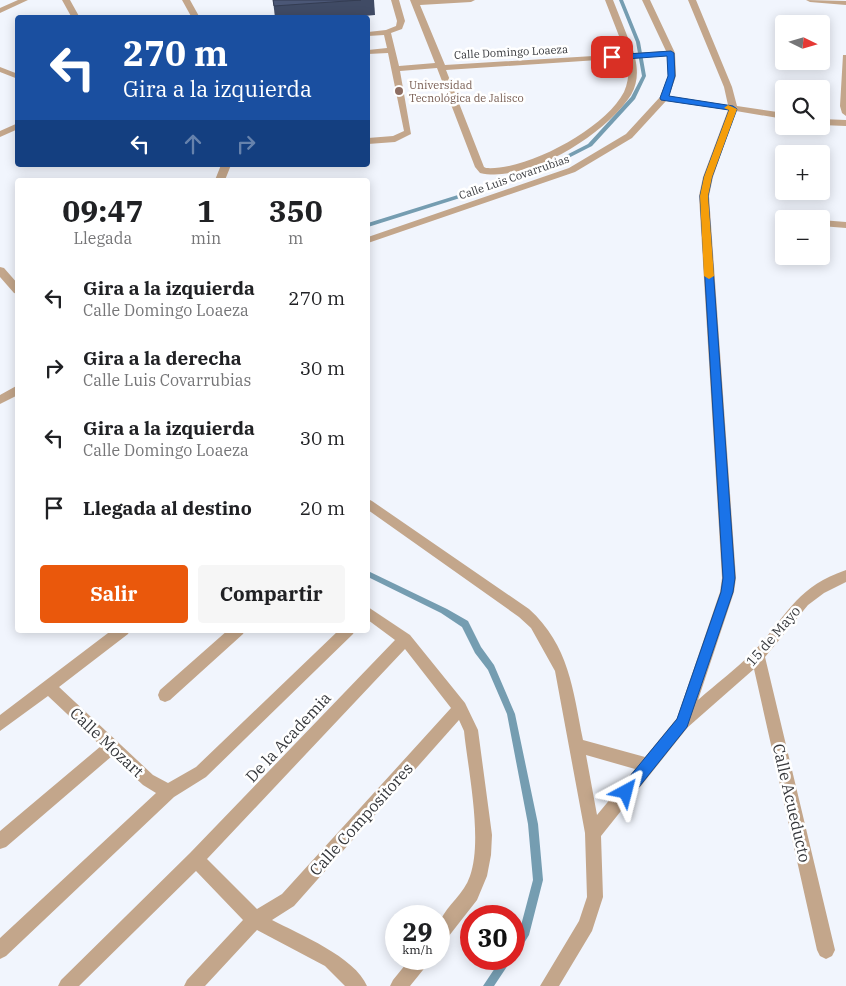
<!DOCTYPE html>
<html lang="es">
<head>
<meta charset="utf-8">
<style>
  body { margin:0; font-family:"IBM Plex Serif",serif; background:#f6f6f6; color:#202124; height:100vh; display:flex; flex-direction:column; font-size:19px; white-space:nowrap }
  * { box-sizing:border-box; margin:0 }
  p { font-size:16px; color:#757577 }
  .icon { flex:none; width:28px; height:28px; fill:none; stroke:currentColor; stroke-width:2; stroke-linecap:round; stroke-linejoin:round }
  .map { position:relative; flex:1; overflow:hidden }
  .details { position:absolute; left:15px; top:178px; width:355px; height:455px; display:flex; flex-direction:column; background:#fff; border-radius:5px; box-shadow:0 2px 12px #0003 }
  .details>* { flex:none }
  .banner { position:absolute; left:15px; top:15px; width:355px; height:152px; border-radius:5px; box-shadow:0 2px 12px #0003; background:#1a4fa0; color:#fff; overflow:hidden }
  .needle { width:32px; rotate:95deg }
  .buttons { position:absolute; left:775px; top:15px; display:grid; gap:10px }
  .buttons a { display:grid; place-items:center; width:55px; height:55px; border-radius:5px; background:#fff; box-shadow:0 2px 12px #0003; font-size:25px }
  .speed { position:absolute; left:385px; top:905px; display:flex; gap:10px; font-size:25px; font-weight:700; text-align:center }
  .speed>* { display:grid; place-content:center; width:65px; height:65px; border-radius:50%; background:#fff; box-shadow:0 2px 12px #0003; line-height:1 }
  .speed small { font-size:12px; font-weight:400 }
  .speed .limit { border:8px solid #d22; background:#fff; color:#111 }
  .pin { position:absolute; display:grid; place-items:center; width:42px; height:42px; color:#fff; margin:-21px; border-radius:10px; box-shadow:0 2px 8px #0006 }
  .me { position:absolute; width:55px; margin:-28px; rotate:38deg; stroke-linejoin:round; filter:drop-shadow(0 0 4px #0008) }
  .turn { display:flex; align-items:center; gap:18px; height:105px; padding:0 25px; font-size:22px }
  .turn .icon { width:65px; height:65px; stroke-width:2.5 }
  .turn b { display:block; font-size:35px; line-height:42px }
  .lanes { display:flex; align-items:center; height:48px; padding:0 25px; background:#0003; justify-content:center; gap:25px; direction:ltr }
  .lanes .off { opacity:.35 }
  .eta { display:flex; justify-content:space-evenly; align-items:center; height:85px; text-align:center }
  .eta b { font-size:30px; font-weight:800; line-height:35px }
  .action { display:flex; gap:10px; margin-top:auto; padding:10px 25px }
  .action a { flex:1; height:58px; border-radius:5px; background:#ea580c; color:#fff; font-size:20px; font-weight:800; line-height:58px; text-align:center }
  .action a+a { background:#f6f6f6; color:#202124 }
  ul { padding:0; list-style:none }
  li { display:flex; align-items:center; gap:15px; height:70px; padding:0 25px }
  li div { flex:1 }
  li b { display:block; font-size:19px }
  li em { font-style:normal }
  .map>svg:first-child { display:block }
</style>
</head>
<body>
<div class="map">
<svg width="846" height="986" viewBox="0 0 846 986">
  <rect width="100%" height="100%" fill="#f1f5fd"/>
  <g fill="none" stroke-linecap="round" stroke-linejoin="round">
    <path fill="#759db1" fill-rule="evenodd" d="M 619,0 L 623,0 L 640,42 L 646,76 L 635,99 L 592,146 L 539,173 L 368,227 L 368,223 L 535,171 L 588,144 L 631,97 L 642,76 L 636,42 Z
      M 368,571 L 447,609 L 468,621 L 481,647 L 494,665 L 515,714 L 538,824 L 543,880 L 529,935 L 518,953 L 514,954 L 514,941 L 519,933 L 533,880 L 528,824 L 507,714 L 488,670 L 475,653 L 462,627 L 441,613 L 368,577 Z
      M 501,959 L 512,959 L 494,986 L 483,986 Z"/>
    <path fill="#c3a68b" fill-rule="evenodd" d="M 18,0 L 28,0 L 0,13 L 0,8 Z
      M 62,0 L 70,0 L 80,18 L 72,18 Z
      M 182,0 L 190,0 L 200,18 L 192,18 Z
      M 391,0 L 399,0 L 405,21 L 402,29 L 391,33 L 399,66 L 435,63 L 410,0 L 475,0 L 471,2 L 420,5 L 445,65 L 626,54 L 605,0 L 613,0 L 634,53 L 666,51 L 642,0 L 650,0 L 675,53 L 676,76 L 669,96 L 728,105 L 724,87 L 688,0 L 696,0 L 732,87 L 737,106 L 784,113 L 784,119 L 736,111 L 713,177 L 709,196 L 736,578 L 734,592 L 698,700 C 716,684 736,669 753,652 C 787,617 794,588 846,570 L 846,582 L 824,593 L 808,605 L 765,657 L 835,950 L 832,956 L 826,959 L 820,956 L 817,950 L 754,669 L 688,727 L 601,836 L 603,897 L 592,931 L 559,986 L 540,986 L 579,921 L 587,897 L 585,833 L 555,671 L 531,628 L 519,617 L 368,510 L 368,499 L 372,501 L 529,609 C 569,645 573,690 583,740 L 645,757 L 677,718 L 720,592 L 722,578 L 699,196 L 703,177 L 728,110 L 666,101 L 632,138 L 575,172 L 368,243 L 368,237 L 569,168 L 626,134 L 660,97 L 668,76 L 667,56 L 635,58 C 638,70 638,83 631,95 C 606,134 527,184 480,173 L 475,167 L 437,68 L 400,71 L 411,134 L 395,142 L 368,144 L 368,138 L 393,136 L 404,131 L 388,53 L 368,54 L 368,50 L 387,48 L 384,35 L 368,36 L 368,32 L 386,30 L 396,26 L 397,21 ZM 628,58 C 629,70 629,81 624,92 C 605,129 526,171 486,168 L 484,167 L 446,70 ZM 586,755 L 635,769 L 597,815 Z
      M 806,0 L 846,1 L 846,5 L 810,2 Z
      M 843,55 L 846,55 L 846,116 L 842,113 L 840,106 Z
      M 0,67 L 18,74 L 18,79 L 0,72 Z
      M 821,119 L 846,120 L 846,126 L 821,125 Z
      M 18,123 L 18,129 L 0,137 L 0,131 Z
      M 221,165 L 231,165 L 225,180 L 215,180 Z
      M 821,220 L 846,222 L 846,228 L 821,226 Z
      M 0,267 L 4,268 L 18,284 L 18,294 L 14,293 L 0,277 Z
      M 18,385 L 18,395 L 0,404 L 0,395 Z
      M 368,607 L 410,635 L 465,703 L 478,730 L 492,835 L 491,855 L 487,876 L 477,900 L 445,941 L 439,943 C 439,937 437,926 440,921 C 448,904 464,894 470,876 C 483,840 468,770 464,731 L 459,720 L 294,906 L 272,920 C 299,934 355,957 367,986 L 345,986 L 325,966 L 257,930 L 205,986 L 184,986 L 187,980 L 243,920 L 196,871 L 79,986 L 58,986 L 61,980 L 190,853 L 395,640 L 368,620 ZM 405,649 L 451,708 L 282,894 L 257,909 L 207,859 Z
      M 112,630 L 130,630 L 128,634 L 59,687 L 153,775 L 168,783 L 196,767 L 339,630 L 355,630 L 353,634 L 206,777 L 174,797 L 6,956 L 0,959 L 0,938 L 156,793 L 143,785 L 112,756 L 6,847 L 0,849 L 0,831 L 101,746 L 48,696 L 0,731 L 0,715 Z
      M 228,630 L 245,630 L 243,634 L 170,700 L 165,702 L 160,700 L 158,695 L 160,690 Z
      M 410,959 L 430,959 L 427,965 L 410,986 L 390,986 L 393,980 Z"/>
  </g>
  <path fill="#404b65" d="M 273,0 L 374,0 L 375,15 L 342,18 L 275,18 Z"/>
  <path fill="#4b5776" stroke="#343d53" d="M 273,0 L 361,0 L 274,6 Z"/>
  <path fill="#1a73e8" stroke="#114b97" d="M 671,51 L 674,53 L 675,76 L 669,96 L 733,106 L 737,109 L 712,177 L 708,196 L 735,578 L 733,592 L 687,727 L 631,797 L 626,799 L 621,797 L 619,792 L 621,787 L 677,719 L 721,592 L 723,578 L 700,196 L 704,177 L 729,110 L 661,100 L 660,98 L 668,76 L 667,56 L 612,60 L 608,57 L 612,55 Z"/>
  <path fill="#f59e0b" d="M 728,105 L 737,109 L 712,177 L 708,196 L 714,276 L 709,279 L 704,276 L 700,196 L 704,177 L 729,110 L 724,108 Z"/>
  <circle fill="#8d6e63" stroke="#fff" stroke-width="2" cx="399" cy="91" r="5"/>
  <g text-anchor="middle" stroke-width="5" stroke-linejoin="round" paint-order="stroke">
    <g font-size="11" fill="#36383c" stroke="#fff">
      <text transform="translate(511 52) rotate(-3)" y="4">Calle Domingo Loaeza</text>
      <text transform="translate(514 177) rotate(-19)" y="4">Calle Luis Covarrubias</text>
    </g>
    <g font-size="11" fill="#785e54" stroke="#fff" text-anchor="start">
      <text x="409" y="89">Universidad<tspan x="409" dy="13">Tecnológica de Jalisco</tspan></text>
    </g>
    <g font-size="14" fill="#36383c" stroke="#fff">
      <text transform="translate(773 636) rotate(-49)" y="5">15 de Mayo</text>
    </g>
    <g font-size="16" fill="#36383c" stroke="#fff">
      <text transform="translate(288 737) rotate(-47)" y="6">De la Academia</text>
      <text transform="translate(107 742) rotate(43)" y="6">Calle Mozart</text>
      <text transform="translate(792 803) rotate(77)" y="6">Calle Acueducto</text>
      <text transform="translate(361 819) rotate(-48)" y="6">Calle Compositores</text>
    </g>
  </g>
</svg>
<div class="buttons">
<a><svg class="needle" viewBox="-14 -14 28 28"><path d="M0-13l5 13h-10z" fill="#e53935"/><path d="M0 13l5-13h-10z" fill="#757577"/></svg></a>
<a><svg class="icon" aria-label="search" viewBox="0 0 24 24"><circle cx="10" cy="10" r="6"/><path d="M15 15l6 6"/></svg></a>
<a>+</a>
<a>−</a>
</div>
<div class="speed"><div>29<small>km/h</small></div><div class="limit">30</div></div>
<div class="pin" style="left:612px;top:57px;background:#d93025"><svg class="icon" aria-label="arrive" viewBox="0 0 24 24"><path d="M6 21V4h12l-3 4 3 4H6"/></svg></div>
<svg class="me" style="left:626px;top:792px" viewBox="-20 -20 40 40"><path d="M0-17L14 15 0 8-14 15z" fill="#1a73e8" stroke="#fff" stroke-width="4"/></svg>
<div class="banner">
<div class="turn"><svg class="icon" aria-label="left" viewBox="0 0 24 24"><path d="M17 20v-9H6M10 6l-5 5 5 5"/></svg><div><b>270 m</b>Gira a la izquierda</div></div>
<div class="lanes"><svg class="icon" aria-label="left" viewBox="0 0 24 24"><path d="M17 20v-9H6M10 6l-5 5 5 5"/></svg><svg class="icon off" aria-label="ahead" viewBox="0 0 24 24"><path d="M12 20V5M6 11l6-6 6 6"/></svg><svg class="icon off" aria-label="right" viewBox="0 0 24 24"><path d="M7 20v-9h11M14 6l5 5-5 5"/></svg></div>
</div>
<section class="details">
<div class="eta">
<div><b>09:47</b><p>Llegada</p></div>
<div><b>1</b><p>min</p></div>
<div><b>350</b><p>m</p></div>
</div>
<ul>
<li><svg class="icon" aria-label="left" viewBox="0 0 24 24"><path d="M17 20v-9H6M10 6l-5 5 5 5"/></svg><div><b>Gira a la izquierda</b><p>Calle Domingo Loaeza</p></div><em>270 m</em></li>
<li><svg class="icon" aria-label="right" viewBox="0 0 24 24"><path d="M7 20v-9h11M14 6l5 5-5 5"/></svg><div><b>Gira a la derecha</b><p>Calle Luis Covarrubias</p></div><em>30 m</em></li>
<li><svg class="icon" aria-label="left" viewBox="0 0 24 24"><path d="M17 20v-9H6M10 6l-5 5 5 5"/></svg><div><b>Gira a la izquierda</b><p>Calle Domingo Loaeza</p></div><em>30 m</em></li>
<li><svg class="icon" aria-label="arrive" viewBox="0 0 24 24"><path d="M6 21V4h12l-3 4 3 4H6"/></svg><div><b>Llegada al destino</b></div><em>20 m</em></li>
</ul>
<div class="action"><a>Salir</a><a>Compartir</a></div>
</section>
</div>
</body>
</html>
